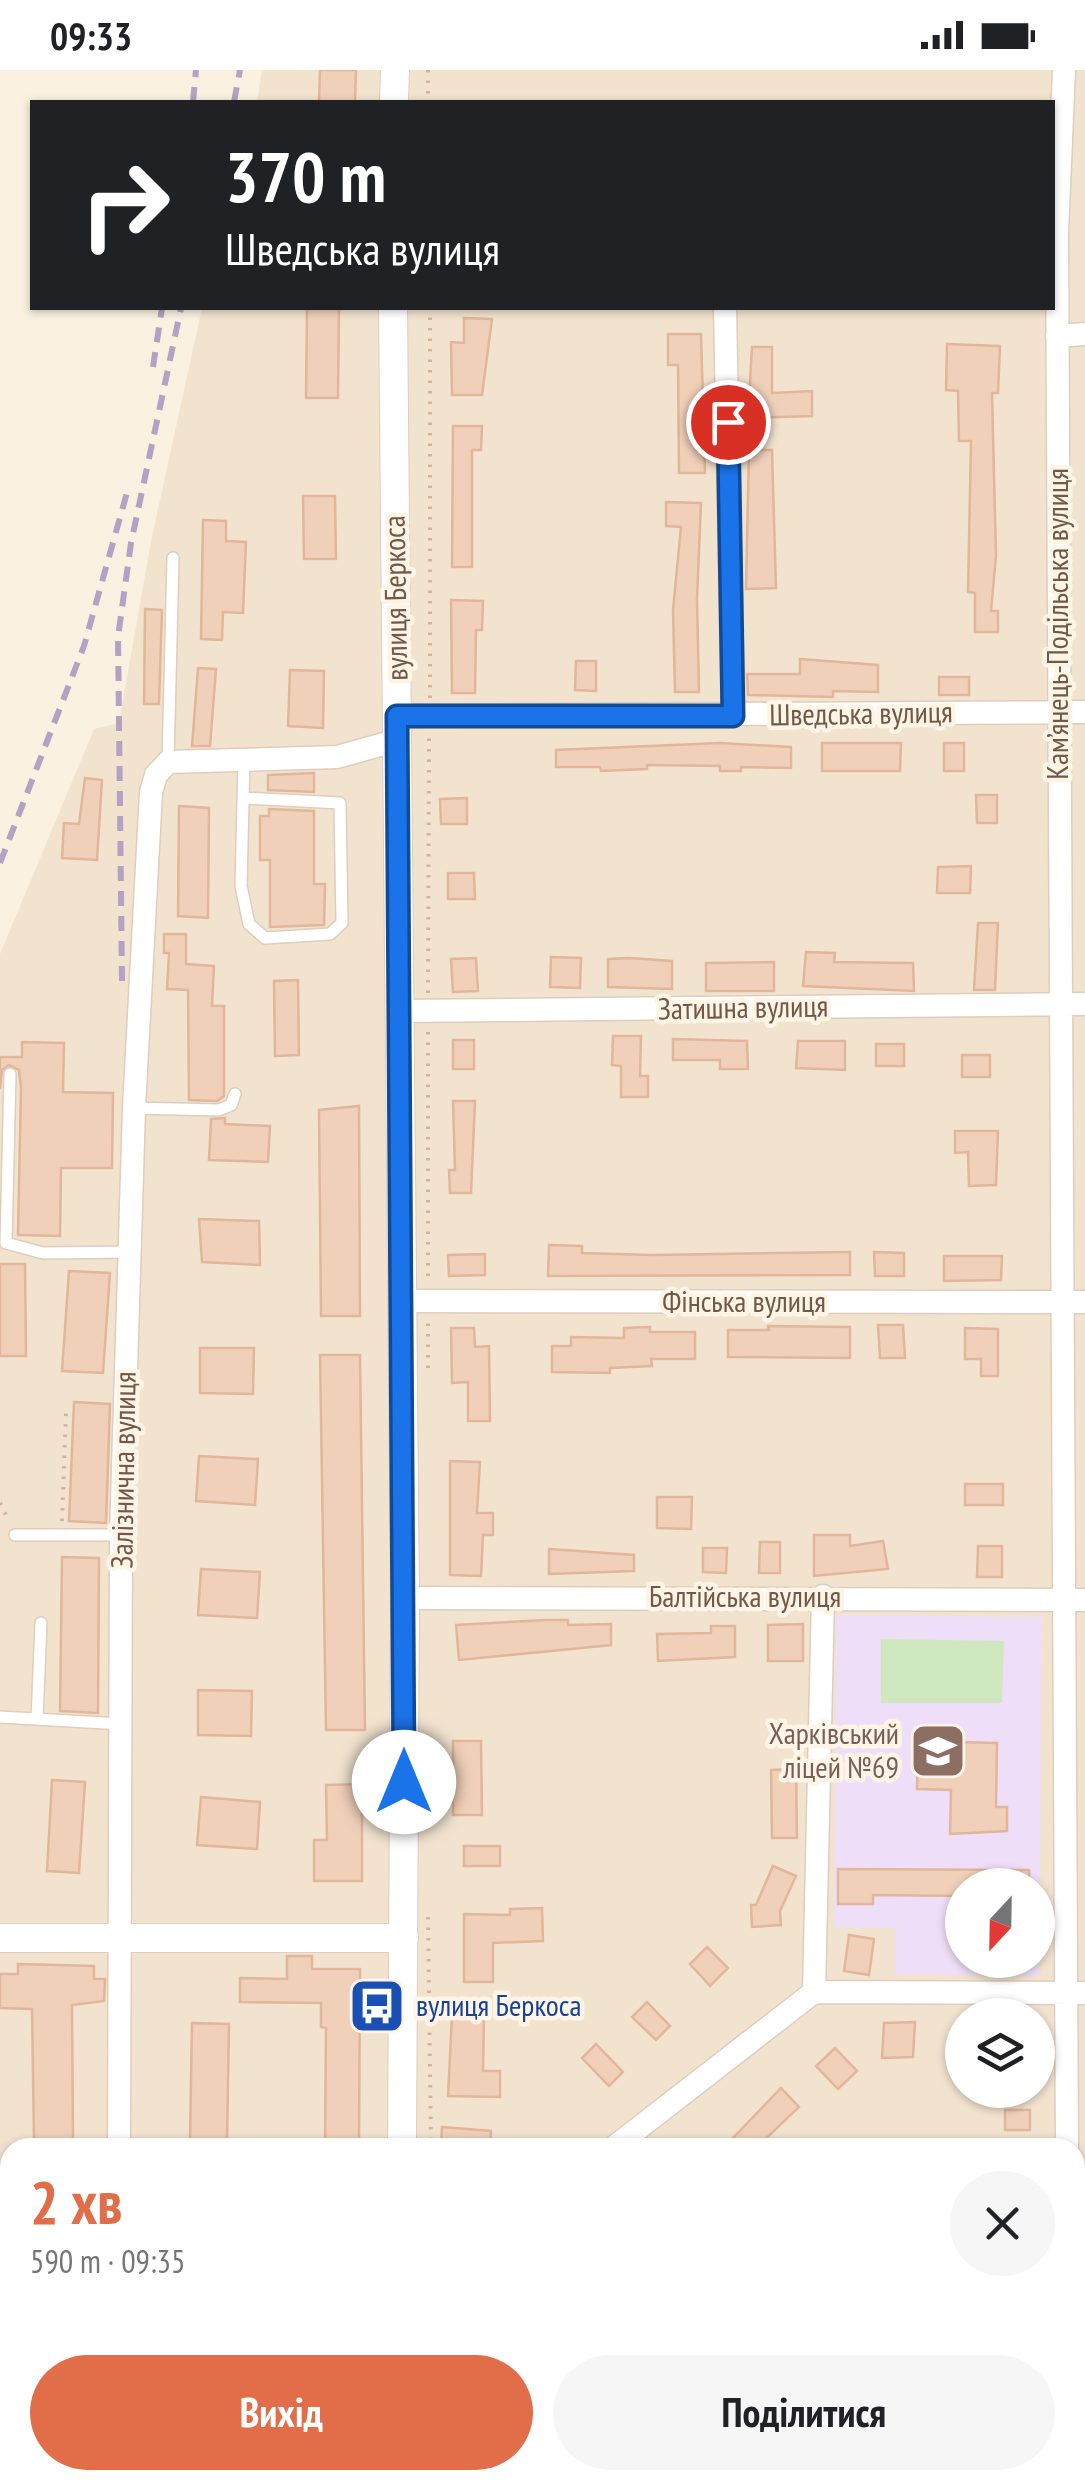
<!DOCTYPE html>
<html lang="uk">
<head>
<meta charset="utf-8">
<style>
  body { margin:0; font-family:"PT Sans Narrow",sans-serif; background:#f6f6f6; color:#202124; height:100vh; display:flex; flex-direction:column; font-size:38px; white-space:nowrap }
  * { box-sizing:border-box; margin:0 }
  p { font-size:32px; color:#757577 }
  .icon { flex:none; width:55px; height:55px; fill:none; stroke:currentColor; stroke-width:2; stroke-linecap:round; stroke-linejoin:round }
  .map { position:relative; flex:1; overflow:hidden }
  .drawer { position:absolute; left:0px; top:2068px; width:1085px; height:352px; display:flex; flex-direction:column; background:#fff; border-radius:30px 30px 0 0; box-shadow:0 2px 8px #0004 }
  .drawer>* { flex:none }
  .top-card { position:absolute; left:30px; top:30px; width:1025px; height:210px; border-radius:0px; box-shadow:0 2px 8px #0004; background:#202124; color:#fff; overflow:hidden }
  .needle { width:65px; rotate:202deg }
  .fabs { position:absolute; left:945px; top:1798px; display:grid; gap:20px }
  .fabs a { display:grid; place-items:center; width:110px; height:110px; border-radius:50%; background:#fff; box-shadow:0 2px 8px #0004; font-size:50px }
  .pin { position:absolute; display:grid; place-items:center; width:85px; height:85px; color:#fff; margin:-42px; border:5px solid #fff; border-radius:50%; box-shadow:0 2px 10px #0007 }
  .me { position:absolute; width:110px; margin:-55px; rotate:0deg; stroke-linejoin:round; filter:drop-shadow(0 0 8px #0008) }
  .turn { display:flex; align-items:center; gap:35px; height:210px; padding:0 30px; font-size:45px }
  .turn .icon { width:130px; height:130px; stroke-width:2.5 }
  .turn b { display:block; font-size:70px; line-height:85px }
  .round { display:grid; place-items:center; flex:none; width:105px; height:105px; border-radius:52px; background:#f6f6f6 }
  .summary { display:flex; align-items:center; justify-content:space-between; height:170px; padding:0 30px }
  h1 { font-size:60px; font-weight:700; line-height:75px; color:#e26d49 }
  .primary-button { display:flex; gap:20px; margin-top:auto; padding:20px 30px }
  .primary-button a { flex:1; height:115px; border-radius:60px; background:#e26d49; color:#fff; font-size:40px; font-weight:700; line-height:115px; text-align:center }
  .primary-button a+a { background:#f6f6f6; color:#202124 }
  .status { display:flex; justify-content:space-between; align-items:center; height:70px; padding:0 50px; background:#fff; direction:ltr }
  .status svg { height:28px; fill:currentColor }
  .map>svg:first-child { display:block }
</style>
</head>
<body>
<div class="status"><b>09:33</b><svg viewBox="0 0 49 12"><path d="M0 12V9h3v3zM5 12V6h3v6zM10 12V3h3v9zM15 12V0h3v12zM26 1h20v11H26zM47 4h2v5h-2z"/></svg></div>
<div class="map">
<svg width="1085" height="2419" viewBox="0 0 1085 2419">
  <rect width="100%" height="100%" fill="#fbf1e1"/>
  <path fill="#f2e3cf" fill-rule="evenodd" d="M 262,0 L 1085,0 L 1085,2419 L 0,2419 L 0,884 L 94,659 L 119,653 L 151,471 L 202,238 L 1052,238 L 1052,32 L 257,32 ZM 962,1815 L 1038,1815 L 1038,1890 L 962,1890 ZM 962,1945 L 1038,1945 L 1038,2020 L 962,2020 ZM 10,2078 L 1075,2078 L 1075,2410 L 10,2410 Z"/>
  <path fill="#eedef7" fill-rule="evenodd" d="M 836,1545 L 1042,1547 L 1039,1906 L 895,1904 L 895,1858 L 834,1857 ZM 962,1815 L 1038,1815 L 1038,1890 L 962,1890 Z"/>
  <path fill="#d0e8c0" d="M 881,1569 L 1004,1571 L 1002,1633 L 881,1633 Z"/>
  <path fill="#f0d0b9" stroke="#e2b69a" stroke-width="2.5" d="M 320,0 L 356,0 L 355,32 L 319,32 Z
    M 307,238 L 339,238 L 338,328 L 306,328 Z
    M 464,248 L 492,249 L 482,325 L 452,325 L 451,272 L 464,273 Z
    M 668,264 L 701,264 L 705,403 L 679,403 L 678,295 L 668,295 Z
    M 947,274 L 1000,276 L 998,323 L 992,323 L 996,486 L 991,541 L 998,541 L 998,562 L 975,562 L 975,523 L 968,522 L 971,371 L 959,371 L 958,321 L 946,320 Z
    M 752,277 L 772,277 L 772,323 L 812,321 L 812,346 L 748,348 Z
    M 453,356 L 482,356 L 481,380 L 472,380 L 472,497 L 452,497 Z
    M 749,380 L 772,380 L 776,518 L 746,519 Z
    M 303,426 L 335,426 L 336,489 L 304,489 Z
    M 666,432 L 701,433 L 697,529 L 699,622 L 675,622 L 673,540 L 681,457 L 666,456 Z
    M 203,450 L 226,451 L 226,471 L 246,472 L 243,543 L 223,542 L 222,570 L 201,569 Z
    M 451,530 L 483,531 L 482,560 L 476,560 L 475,623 L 452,623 Z
    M 145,539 L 162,540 L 159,634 L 144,634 Z
    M 800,589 L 878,595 L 878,622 L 833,621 L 833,627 L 748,625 L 747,604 L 800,604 Z
    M 576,591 L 596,591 L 596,621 L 575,620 Z
    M 198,598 L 216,599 L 210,676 L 192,676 Z
    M 290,600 L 324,601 L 323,658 L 288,656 Z
    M 939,607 L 969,607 L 969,625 L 939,625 Z
    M 720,673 L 791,677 L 791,698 L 741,697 L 741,701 L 720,701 L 720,696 L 647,695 L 647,699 L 601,701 L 600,697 L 556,697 L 556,680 Z
    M 822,673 L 901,673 L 900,701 L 822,701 Z
    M 944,673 L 964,673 L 964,701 L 944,701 Z
    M 314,703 L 314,722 L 268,720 L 268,705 Z
    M 85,708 L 102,710 L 97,790 L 62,788 L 64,753 L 79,754 Z
    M 976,725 L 997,725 L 997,753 L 977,753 Z
    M 467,728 L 467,754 L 441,754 L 440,729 Z
    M 179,736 L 209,738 L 208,848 L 178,846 Z
    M 269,739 L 314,741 L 314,814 L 325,814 L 324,855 L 270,857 L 270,790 L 260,790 L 260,746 L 269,746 Z
    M 971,796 L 970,823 L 937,823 L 938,797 Z
    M 448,803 L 474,803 L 475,829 L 448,829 Z
    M 978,853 L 998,853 L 995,920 L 974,920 Z
    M 164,864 L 186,864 L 186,894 L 214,896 L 212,936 L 224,936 L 224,1026 L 217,1031 L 189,1030 L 188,920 L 167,919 L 169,883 L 164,883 Z
    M 806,882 L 835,883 L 834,892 L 913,893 L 914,921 L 803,916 Z
    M 551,887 L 581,888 L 580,918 L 550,917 Z
    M 476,888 L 478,921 L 453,922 L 451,889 Z
    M 629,888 L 672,891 L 672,919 L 608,917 L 608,889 Z
    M 774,892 L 774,921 L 706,921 L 706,893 Z
    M 298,910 L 299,985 L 275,986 L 274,911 Z
    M 613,966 L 641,966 L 640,1006 L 648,1006 L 648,1027 L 621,1027 L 621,996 L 612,995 Z
    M 673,969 L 747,971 L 748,999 L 720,999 L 720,990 L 673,990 Z
    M 453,970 L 474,970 L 474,999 L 453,999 Z
    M 798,971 L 845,971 L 845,1000 L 796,998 Z
    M 22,972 L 64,973 L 63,1022 L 113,1023 L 112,1098 L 61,1098 L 60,1166 L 18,1165 L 21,1018 L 19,1000 L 9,995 L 2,1000 L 0,1019 L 0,987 L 22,987 Z
    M 876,974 L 904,974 L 904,996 L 876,996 Z
    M 962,985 L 990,985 L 990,1007 L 962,1007 Z
    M 453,1031 L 475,1031 L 471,1123 L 450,1123 L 449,1100 L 455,1100 Z
    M 359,1036 L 360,1246 L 321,1246 L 319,1040 Z
    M 225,1048 L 225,1054 L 270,1056 L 268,1092 L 209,1090 L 211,1049 Z
    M 955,1061 L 998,1061 L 996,1115 L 969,1116 L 968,1082 L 955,1083 Z
    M 199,1149 L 259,1151 L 260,1195 L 202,1192 Z
    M 549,1175 L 582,1176 L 582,1183 L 652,1185 L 845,1182 L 850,1182 L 850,1205 L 548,1206 Z
    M 874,1182 L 904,1183 L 904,1206 L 875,1206 Z
    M 485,1184 L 485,1205 L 449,1206 L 448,1185 Z
    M 944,1186 L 1002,1186 L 1001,1210 L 944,1211 Z
    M 0,1194 L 25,1194 L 26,1286 L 0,1286 Z
    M 69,1201 L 110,1203 L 103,1303 L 62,1301 Z
    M 878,1255 L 903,1255 L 905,1288 L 880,1288 Z
    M 768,1256 L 850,1257 L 850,1288 L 728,1287 L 728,1260 L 769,1260 Z
    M 650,1257 L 650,1262 L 695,1262 L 695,1289 L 651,1289 L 652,1296 L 610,1298 L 610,1303 L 552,1302 L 552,1276 L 571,1276 L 571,1267 L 624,1268 L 624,1258 Z
    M 451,1258 L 474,1258 L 475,1277 L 489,1276 L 490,1351 L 468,1351 L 468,1312 L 452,1313 Z
    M 965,1258 L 998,1259 L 998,1306 L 981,1306 L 981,1289 L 965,1289 Z
    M 200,1278 L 254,1278 L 253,1324 L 200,1323 Z
    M 320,1285 L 360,1285 L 365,1660 L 326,1660 Z
    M 74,1332 L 110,1334 L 106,1453 L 69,1451 Z
    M 199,1386 L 258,1389 L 255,1435 L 196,1431 Z
    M 450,1391 L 480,1392 L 477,1443 L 493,1443 L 493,1465 L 483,1465 L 481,1506 L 450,1505 Z
    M 965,1414 L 1003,1414 L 1003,1435 L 965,1435 Z
    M 657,1427 L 692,1427 L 691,1459 L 657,1458 Z
    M 814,1465 L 850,1465 L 850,1476 L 883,1471 L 888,1499 L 814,1506 Z
    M 760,1472 L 780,1472 L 780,1503 L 759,1503 Z
    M 978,1476 L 1002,1476 L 1002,1507 L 977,1507 Z
    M 703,1478 L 727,1478 L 726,1503 L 703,1502 Z
    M 549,1479 L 634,1485 L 634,1501 L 549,1504 Z
    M 62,1487 L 99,1488 L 98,1643 L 60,1641 Z
    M 201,1499 L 260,1502 L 257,1548 L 198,1545 Z
    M 545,1550 L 568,1550 L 568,1555 L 611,1554 L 611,1575 L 459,1590 L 456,1555 Z
    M 803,1554 L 803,1591 L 768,1591 L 768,1555 Z
    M 711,1556 L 735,1556 L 735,1587 L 658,1591 L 657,1564 L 711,1563 Z
    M 198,1620 L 252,1621 L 251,1666 L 198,1665 Z
    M 453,1671 L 481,1671 L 482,1745 L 453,1745 Z
    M 918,1671 L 997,1673 L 996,1737 L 1007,1737 L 1007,1761 L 950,1764 L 951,1720 L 917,1719 Z
    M 796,1699 L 797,1768 L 772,1768 L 771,1700 Z
    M 52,1710 L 85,1712 L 79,1803 L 47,1801 Z
    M 362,1714 L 362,1811 L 314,1811 L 314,1770 L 327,1770 L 326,1715 Z
    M 201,1727 L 260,1732 L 257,1779 L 197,1775 Z
    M 464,1776 L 500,1776 L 500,1796 L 464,1796 Z
    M 773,1796 L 796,1806 L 780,1841 L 781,1855 L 752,1857 L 751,1835 L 756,1835 Z
    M 838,1799 L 1029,1800 L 1029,1815 L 962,1815 L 962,1826 L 873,1825 L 873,1834 L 838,1834 Z
    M 542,1838 L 543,1871 L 493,1873 L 493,1912 L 464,1912 L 464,1844 L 510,1845 L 510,1839 Z
    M 849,1865 L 874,1869 L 869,1905 L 844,1901 Z
    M 707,1877 L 728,1898 L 710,1916 L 690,1894 Z
    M 287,1886 L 312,1886 L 312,1899 L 360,1899 L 359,2072 L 325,2072 L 326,1958 L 321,1957 L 321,1933 L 240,1932 L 240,1908 L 287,1909 Z
    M 18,1894 L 94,1896 L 94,1909 L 105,1909 L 104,1931 L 72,1935 L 73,2070 L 34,2071 L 32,1939 L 0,1938 L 0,1904 L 18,1904 Z
    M 647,1932 L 670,1956 L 656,1970 L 632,1947 Z
    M 452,1945 L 484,1945 L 483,2001 L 500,2001 L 500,2027 L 448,2026 Z
    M 915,1952 L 913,1987 L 882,1988 L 884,1953 Z
    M 192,1953 L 229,1954 L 227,2071 L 190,2070 Z
    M 596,1974 L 623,2002 L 609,2016 L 582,1988 Z
    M 835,1978 L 857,2001 L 838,2019 L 816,1996 Z
    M 781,2018 L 799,2037 L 756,2078 L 738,2078 L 731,2070 Z
    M 1005,2040 L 1030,2040 L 1030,2060 L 1005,2060 Z
    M 442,2057 L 491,2061 L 490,2078 L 441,2078 Z"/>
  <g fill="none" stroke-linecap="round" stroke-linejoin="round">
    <g stroke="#dfcdbd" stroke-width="14">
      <path id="service" d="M 168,692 L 173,488
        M 243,728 L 340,733 L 342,853 L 330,864 L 265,868 L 249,854 L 241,816 L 244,689
        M 10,1004 L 6,1173 L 43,1183 L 130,1182
        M 134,1038 L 219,1040 L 231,1035 L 235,1024
        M 15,1465 L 121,1465
        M 0,1647 L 122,1654
        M 37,1649 L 41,1553"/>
    </g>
    <g stroke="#dfcdbd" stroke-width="25">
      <path id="minor" d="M 1064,0 L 1057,163 L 1067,2078
        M 725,238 L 733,646
        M 1057,266 L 1085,264
        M 397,646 L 1085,642
        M 400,941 L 1085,934
        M 403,1231 L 1085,1232
        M 823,1526 L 814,1922 L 1085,1923
        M 405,1528 L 1085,1530
        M 119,2078 L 121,1465 L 134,1038 L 151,722 L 156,705 L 168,692 L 337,687 L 398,670
        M 613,2078 L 814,1922
        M 1075,2253 L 1085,2253
        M 1069,2410 L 1069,2419
        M 109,2419 L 109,2410"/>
    </g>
    <g stroke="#dfcdbd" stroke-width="30">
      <path id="tertiary" d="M 394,32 L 395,0
        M 393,238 L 405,1528 L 402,2078
        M 0,1868 L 404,1868
        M 397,2419 L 398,2410"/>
    </g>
    <path stroke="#d4b39d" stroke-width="4" stroke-dasharray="2.5 8" stroke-linecap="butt" d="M 428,0 L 428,32
      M 430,628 L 430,238
      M 428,923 L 429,667
      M 428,962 L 428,1213
      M 428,1298 L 428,1252
      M 0,1433 L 9,1451
      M 62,1451 L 66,1343
      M 428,1847 L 431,2078"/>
    <use href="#service" stroke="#fff" stroke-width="11"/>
    <use href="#minor" stroke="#fff" stroke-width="22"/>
    <use href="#tertiary" stroke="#fff" stroke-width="28"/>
    <path stroke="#b4a1c3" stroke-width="6" stroke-dasharray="15 10" stroke-linecap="butt" d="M 193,32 L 196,0
      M 234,32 L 240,0
      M 153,297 L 162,238
      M 0,793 L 84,576 L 128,419
      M 122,911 L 118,567 L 131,473 L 181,238"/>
  </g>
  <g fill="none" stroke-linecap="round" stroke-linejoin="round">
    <g stroke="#114b97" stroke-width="25">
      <path id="route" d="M 404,1712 L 397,646 L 733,646 L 728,352"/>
    </g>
    <use href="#route" stroke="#1a73e8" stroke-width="18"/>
  </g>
  <defs>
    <g id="school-square" transform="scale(2.875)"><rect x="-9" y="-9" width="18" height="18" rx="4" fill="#8d6e63" stroke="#fff5e6"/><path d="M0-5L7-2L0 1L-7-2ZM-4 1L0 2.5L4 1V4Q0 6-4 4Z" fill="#fff"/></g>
    <g id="bus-square" transform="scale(2.875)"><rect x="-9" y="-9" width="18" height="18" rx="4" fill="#1a4fb4" stroke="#fff5e6"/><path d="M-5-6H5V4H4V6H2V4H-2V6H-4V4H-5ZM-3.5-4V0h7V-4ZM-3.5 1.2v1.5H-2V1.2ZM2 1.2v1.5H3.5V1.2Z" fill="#fff"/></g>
  </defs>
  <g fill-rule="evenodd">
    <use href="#school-square" x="938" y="1681"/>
    <use href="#bus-square" x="377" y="1936"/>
  </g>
  <g text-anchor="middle" stroke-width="9" stroke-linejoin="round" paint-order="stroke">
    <g font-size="30" fill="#715849" stroke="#fff5e6">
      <text transform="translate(396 528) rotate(-91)" y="10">вулиця Беркоса</text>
      <text transform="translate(1058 554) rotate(-90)" y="10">Кам’янець-Подільська вулиця</text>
      <text transform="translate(861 644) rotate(-1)" y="10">Шведська вулиця</text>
      <text transform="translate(743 938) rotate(-1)" y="10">Затишна вулиця</text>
      <text x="744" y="1242">Фінська вулиця</text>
      <text transform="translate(124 1400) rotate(-89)" y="10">Залізнична вулиця</text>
      <text x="745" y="1537">Балтійська вулиця</text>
    </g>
    <g font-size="30" fill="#785e54" stroke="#fff5e6" text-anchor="end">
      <text x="899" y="1674">Харківський<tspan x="899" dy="34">ліцей №69</tspan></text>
    </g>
    <g font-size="30" fill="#164399" stroke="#fff5e6" text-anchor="start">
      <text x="416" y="1946">вулиця Беркоса</text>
    </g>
  </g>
</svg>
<div class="fabs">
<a><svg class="needle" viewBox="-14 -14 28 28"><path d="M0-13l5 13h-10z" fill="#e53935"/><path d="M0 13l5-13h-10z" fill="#757577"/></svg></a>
<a><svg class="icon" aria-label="layers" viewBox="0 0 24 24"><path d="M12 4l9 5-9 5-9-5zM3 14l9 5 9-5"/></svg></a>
</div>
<div class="pin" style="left:728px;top:352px;background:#d93025"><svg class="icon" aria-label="arrive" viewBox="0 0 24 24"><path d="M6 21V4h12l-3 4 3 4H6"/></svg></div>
<svg class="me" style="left:404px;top:1712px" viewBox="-20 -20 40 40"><circle r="19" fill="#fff"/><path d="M0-13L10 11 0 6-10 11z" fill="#1a73e8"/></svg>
<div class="top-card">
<div class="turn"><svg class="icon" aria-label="right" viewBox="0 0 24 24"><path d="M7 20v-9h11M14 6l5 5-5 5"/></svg><div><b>370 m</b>Шведська вулиця</div></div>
</div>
<section class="drawer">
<div class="summary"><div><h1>2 хв</h1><p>590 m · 09:35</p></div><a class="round"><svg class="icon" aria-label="close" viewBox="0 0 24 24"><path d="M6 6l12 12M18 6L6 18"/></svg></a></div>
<div class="primary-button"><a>Вихід</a><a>Поділитися</a></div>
</section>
</div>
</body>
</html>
